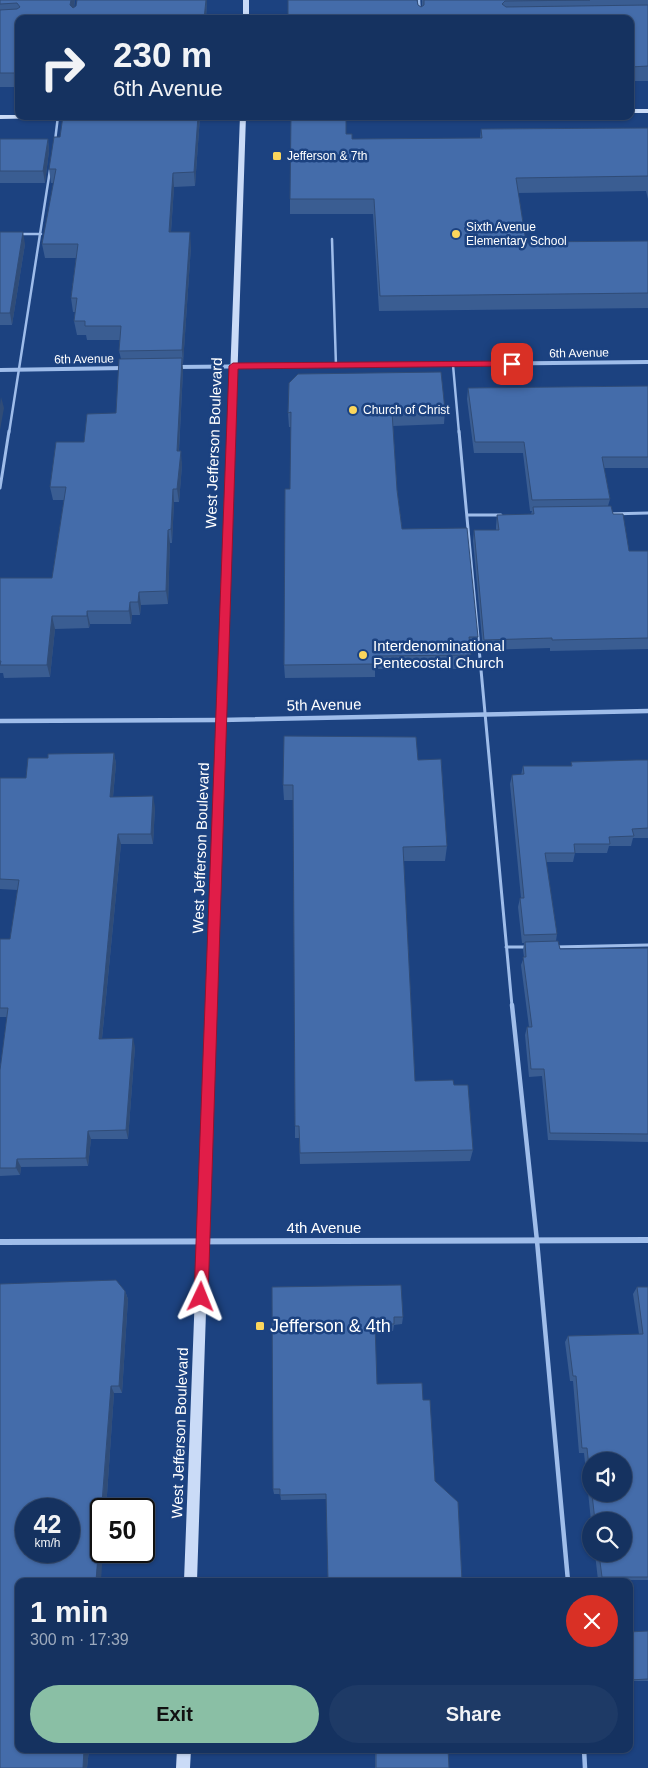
<!DOCTYPE html>
<html lang="en">
<head>
<meta charset="utf-8">
<style>
  body { margin:0; font-family:Arial,sans-serif; background:#1e3a66; color:#f1f3f6; height:100vh; display:flex; flex-direction:column; font-size:19px; white-space:nowrap }
  * { box-sizing:border-box; margin:0 }
  p { font-size:16px; color:#9daabd }
  .icon { flex:none; width:28px; height:28px; fill:none; stroke:currentColor; stroke-width:2; stroke-linecap:round; stroke-linejoin:round }
  .map { position:relative; flex:1; overflow:hidden }
  .side { position:absolute; left:15px; top:1578px; width:618px; height:175px; display:flex; flex-direction:column; background:#153260; border-radius:10px; box-shadow:0 1px 4px #0004,0 0 0 1px #344d75 }
  .side>* { flex:none }
  .top-card { position:absolute; left:15px; top:15px; width:619px; height:105px; border-radius:10px; box-shadow:0 1px 4px #0004,0 0 0 1px #344d75; background:#153260; color:#f1f3f6; overflow:hidden }
  .controls { position:absolute; left:582px; top:1452px; display:grid; gap:10px }
  .controls a { display:grid; place-items:center; width:50px; height:50px; border-radius:50%; background:#153260; box-shadow:0 1px 4px #0004,0 0 0 1px #344d75; font-size:25px }
  .speed { position:absolute; left:15px; top:1498px; display:flex; gap:10px; font-size:25px; font-weight:700; text-align:center }
  .speed>* { display:grid; place-content:center; width:65px; height:65px; border-radius:50%; background:#153260; box-shadow:0 1px 4px #0004,0 0 0 1px #344d75; line-height:1 }
  .speed small { font-size:12px; font-weight:400 }
  .speed .limit { border:2px solid #111; border-radius:8px; background:#fff; color:#111 }
  .pin { position:absolute; display:grid; place-items:center; width:42px; height:42px; color:#fff; margin:-21px; border-radius:10px; box-shadow:0 2px 8px #0006 }
  .me { position:absolute; width:55px; margin:-28px; rotate:2deg; stroke-linejoin:round; filter:drop-shadow(0 0 4px #0008) }
  .turn { display:flex; align-items:center; gap:18px; height:105px; padding:0 15px; font-size:22px }
  .turn .icon { width:65px; height:65px; stroke-width:2.5 }
  .turn b { display:block; font-size:35px; line-height:42px }
  .round { display:grid; place-items:center; flex:none; width:52px; height:52px; border-radius:26px; background:#1e3a66 }
  .headline { display:flex; align-items:center; justify-content:space-between; height:85px; padding:0 15px }
  h1 { font-size:30px; font-weight:700; line-height:38px }
  .primary-button { display:flex; gap:10px; margin-top:auto; padding:10px 15px }
  .primary-button a { flex:1; height:58px; border-radius:30px; background:#8abfa5; color:#111; font-size:20px; font-weight:700; line-height:58px; text-align:center }
  .primary-button a+a { background:#1e3a66; color:#f1f3f6 }
  .map>svg:first-child { display:block }
</style>
</head>
<body>
<div class="map">
<svg width="648" height="1768" viewBox="0 0 648 1768">
  <rect width="100%" height="100%" fill="#1c4280"/>
  <g fill="none" stroke-linecap="round" stroke-linejoin="round">
    <path stroke="#9fbdea" stroke-width="2.5" d="M 419,0 L 420,19
      M 55,141 L 58,116
      M 21,234 L 41,234
      M 332,239 L 336,366
      M 453,365 L 459,433
      M 9,433 L 50,170"/>
    <path stroke="#9fbdea" stroke-width="3" d="M 459,431 L 512,1006
      M 0,488 L 9,431
      M 608,514 L 648,513
      M 467,515 L 501,515
      M 506,947 L 528,947
      M 555,947 L 648,945"/>
    <path stroke="#9fbdea" stroke-width="4.5" d="M 512,1005 L 537,1241 L 568,1581
      M 584,1749 L 585,1768"/>
    <path stroke="#9fbdea" stroke-width="4" d="M 176,367 L 648,362
      M 0,370 L 125,368"/>
    <path stroke="#9fbdea" stroke-width="4.5" d="M 0,721 L 221,720 L 648,711"/>
    <path stroke="#9fbdea" stroke-width="6" d="M 0,1242 L 648,1240"/>
    <path fill="#cadbf7" fill-rule="evenodd" d="M 243,0 L 249,0 L 249,19 L 243,19 Z
      M 630,109 L 648,109 L 648,113 L 630,113 Z
      M 0,115 L 19,115 L 19,116 L 55,116 L 52,118 L 0,119 Z
      M 240,116 L 246,116 L 197,1581 L 184,1581 Z
      M 177,1749 L 191,1749 L 190,1768 L 176,1768 Z"/>
  </g>
  <path fill="#3a5d92" fill-rule="evenodd" d="M 0,0 L 75,0 L 74,8 L 207,0 L 206,19 L 19,19 L 19,87 L 0,87 Z
    M 422,0 L 648,0 L 648,81 L 630,81 L 630,19 L 288,19 L 418,5 L 421,7 L 422,6 Z
    M 200,116 L 195,186 L 174,187 L 171,232 L 191,246 L 183,364 L 182,364 L 183,371 L 179,451 L 182,465 L 179,502 L 174,502 L 172,543 L 170,543 L 168,604 L 141,605 L 140,615 L 132,615 L 131,624 L 90,624 L 89,628 L 55,629 L 50,677 L 4,678 L 3,673 L 0,673 L 0,578 L 52,578 L 64,500 L 53,500 L 50,487 L 84,442 L 116,413 L 121,359 L 119,351 L 120,340 L 87,340 L 86,335 L 77,335 L 74,321 L 76,312 L 73,312 L 71,298 L 76,258 L 45,258 L 42,244 L 54,183 L 51,183 L 49,169 Z
    M 648,128 L 648,199 L 646,191 L 518,193 L 526,242 L 648,241 L 648,308 L 379,311 L 373,214 L 290,214 L 290,199 L 346,134 L 352,139 L 480,138 L 481,129 Z
    M 0,139 L 48,139 L 49,151 L 45,183 L 0,183 Z
    M 0,232 L 25,244 L 12,325 L 0,325 Z
    M 648,386 L 648,468 L 604,468 L 610,499 L 608,506 L 629,551 L 648,551 L 648,649 L 550,651 L 550,648 L 483,650 L 473,541 L 474,530 L 496,530 L 496,526 L 497,515 L 531,514 L 532,511 L 530,511 L 523,453 L 474,453 L 467,399 L 468,388 Z
    M 445,410 L 444,424 L 393,426 L 397,490 L 402,529 L 478,637 L 476,651 L 470,651 L 471,655 L 469,669 L 375,669 L 375,677 L 285,678 L 284,665 L 290,489 L 291,427 L 289,427 L 288,413 Z
    M 114,753 L 116,764 L 113,797 L 155,807 L 153,844 L 121,844 L 102,1039 L 135,1047 L 128,1139 L 91,1139 L 88,1166 L 21,1167 L 20,1175 L 0,1176 L 0,1070 L 7,1017 L 0,1017 L 0,939 L 10,939 L 18,890 L 0,889 L 0,778 L 26,778 L 48,758 Z
    M 418,760 L 447,846 L 445,861 L 403,861 L 415,1081 L 454,1085 L 473,1150 L 470,1161 L 300,1164 L 299,1138 L 295,1138 L 295,1126 L 293,800 L 284,800 L 283,785 Z
    M 648,760 L 648,838 L 633,838 L 631,846 L 609,846 L 607,853 L 575,853 L 573,862 L 546,862 L 557,934 L 556,941 L 560,949 L 648,948 L 648,1142 L 548,1140 L 542,1076 L 529,1077 L 525,1035 L 527,1027 L 529,1027 L 521,965 L 524,957 L 523,950 L 524,943 L 522,943 L 518,907 L 520,898 L 521,898 L 510,784 L 512,775 L 521,775 L 523,766 L 571,766 L 571,762 Z
    M 272,1287 L 403,1317 L 402,1324 L 394,1325 L 393,1331 L 375,1332 L 326,1499 L 281,1500 L 280,1494 L 274,1494 L 273,1489 Z
    M 637,1287 L 648,1287 L 648,1580 L 598,1580 L 595,1554 L 624,1554 L 624,1521 L 591,1521 L 584,1453 L 579,1453 L 573,1381 L 570,1381 L 565,1342 L 568,1336 L 639,1334 L 633,1294 ZM 591,1461 L 624,1494 L 591,1494 Z
    M 125,1291 L 128,1299 L 122,1393 L 114,1393 L 106,1509 L 101,1509 L 19,1749 L 89,1749 L 87,1768 L 0,1768 Z
    M 648,1631 L 648,1681 L 629,1681 L 629,1632 Z
    M 375,1749 L 448,1749 L 449,1768 L 375,1768 Z"/>
  <path fill="#304c77" d="M 71,0 L 75,0 L 72,19 L 70,5 Z
    M 206,0 L 207,0 L 206,19 L 204,19 Z
    M 198,116 L 200,116 L 195,186 L 194,172 Z
    M 48,139 L 49,151 L 45,183 L 43,171 Z
    M 173,173 L 174,187 L 170,246 L 169,232 Z
    M 23,232 L 25,244 L 12,325 L 10,313 Z
    M 190,232 L 191,246 L 183,364 L 182,350 Z
    M 182,358 L 183,371 L 178,465 L 177,451 Z
    M 1,397 L 4,408 L 0,430 L 0,405 Z
    M 181,451 L 182,465 L 179,502 L 177,489 Z
    M 173,489 L 174,502 L 172,543 L 171,529 Z
    M 168,530 L 170,543 L 168,604 L 166,591 Z
    M 139,592 L 141,605 L 140,615 L 138,602 Z
    M 130,602 L 132,615 L 131,624 L 129,611 Z
    M 87,611 L 90,624 L 89,628 L 87,616 Z
    M 52,616 L 55,629 L 50,677 L 47,665 Z
    M 114,753 L 116,764 L 112,807 L 110,797 Z
    M 153,796 L 155,807 L 153,844 L 151,834 Z
    M 118,834 L 121,844 L 101,1048 L 99,1039 Z
    M 133,1038 L 135,1047 L 128,1139 L 126,1130 Z
    M 88,1131 L 91,1139 L 88,1166 L 86,1158 Z
    M 17,1159 L 21,1167 L 20,1175 L 16,1168 Z
    M 125,1291 L 128,1299 L 122,1393 L 119,1386 Z
    M 111,1386 L 114,1393 L 106,1509 L 102,1509 Z
    M 101,1514 L 101,1551 L 103,1551 L 101,1581 L 96,1581 Z
    M 84,1749 L 89,1749 L 87,1768 L 83,1768 Z"/>
  <path fill="#446caa" stroke="#304c77" fill-rule="evenodd" d="M 0,0 L 71,0 L 70,5 L 73,8 L 76,6 L 77,0 L 206,0 L 204,19 L 19,19 L 19,73 L 0,73 L 0,10 L 17,9 L 20,7 L 17,3 L 0,4 Z
    M 288,0 L 417,0 L 418,5 L 421,7 L 424,5 L 424,0 L 590,0 L 505,1 L 502,4 L 506,7 L 648,5 L 648,66 L 630,67 L 630,19 L 288,19 Z
    M 63,116 L 198,116 L 194,172 L 173,173 L 169,232 L 190,232 L 182,350 L 119,351 L 121,326 L 85,326 L 85,321 L 74,321 L 77,298 L 71,298 L 78,244 L 42,244 L 56,169 L 49,169 L 54,137 L 60,137 Z
    M 291,116 L 346,116 L 346,134 L 352,134 L 352,139 L 482,138 L 481,129 L 648,128 L 648,176 L 516,178 L 526,242 L 648,241 L 648,293 L 380,296 L 374,199 L 290,199 Z
    M 0,139 L 48,139 L 43,171 L 0,171 Z
    M 0,232 L 23,232 L 10,313 L 0,313 Z
    M 182,358 L 177,451 L 181,451 L 177,489 L 173,489 L 171,529 L 168,530 L 166,591 L 139,592 L 138,602 L 130,602 L 129,611 L 87,611 L 87,616 L 52,616 L 47,665 L 0,665 L 1,661 L 0,661 L 0,578 L 52,578 L 66,487 L 50,487 L 56,442 L 84,442 L 87,414 L 116,413 L 119,359 Z
    M 441,372 L 445,410 L 392,412 L 397,490 L 402,529 L 467,528 L 478,637 L 469,637 L 471,655 L 375,656 L 375,664 L 284,665 L 285,489 L 290,489 L 291,412 L 288,413 L 289,383 L 298,374 Z
    M 648,386 L 648,457 L 602,457 L 610,499 L 532,500 L 524,442 L 475,442 L 468,388 Z
    M 611,506 L 613,514 L 623,514 L 629,551 L 648,551 L 648,638 L 552,640 L 552,638 L 484,640 L 474,530 L 499,530 L 497,515 L 534,514 L 533,507 Z
    M 284,736 L 416,737 L 418,760 L 441,759 L 447,846 L 403,847 L 415,1081 L 453,1080 L 454,1085 L 468,1085 L 473,1150 L 300,1153 L 299,1126 L 295,1126 L 293,785 L 283,785 Z
    M 114,753 L 110,797 L 153,796 L 151,834 L 118,834 L 99,1039 L 133,1038 L 126,1130 L 88,1131 L 86,1158 L 17,1159 L 16,1168 L 0,1168 L 0,1070 L 8,1008 L 0,1008 L 0,939 L 10,939 L 19,880 L 0,879 L 0,778 L 26,778 L 28,758 L 48,758 L 48,754 Z
    M 636,760 L 648,760 L 648,828 L 632,829 L 634,836 L 609,837 L 610,844 L 574,844 L 575,853 L 545,853 L 557,934 L 524,935 L 520,898 L 524,898 L 512,775 L 524,774 L 523,766 L 572,766 L 571,762 Z
    M 558,941 L 560,949 L 648,948 L 648,1134 L 550,1133 L 544,1069 L 531,1069 L 527,1027 L 532,1027 L 523,957 L 526,957 L 525,942 Z
    M 116,1280 L 125,1291 L 119,1386 L 111,1386 L 96,1581 L 19,1581 L 19,1749 L 84,1749 L 83,1768 L 0,1768 L 0,1284 ZM 26,1509 L 69,1509 L 69,1551 L 26,1551 Z
    M 401,1285 L 403,1317 L 394,1317 L 394,1324 L 375,1324 L 377,1384 L 422,1383 L 423,1400 L 430,1400 L 435,1481 L 458,1502 L 462,1581 L 328,1581 L 326,1494 L 280,1495 L 280,1489 L 273,1489 L 272,1287 Z
    M 637,1287 L 648,1287 L 648,1577 L 602,1577 L 599,1554 L 624,1554 L 624,1521 L 595,1521 L 592,1494 L 624,1494 L 624,1461 L 591,1461 L 591,1486 L 587,1448 L 582,1448 L 576,1376 L 573,1376 L 568,1336 L 643,1334 Z
    M 648,1631 L 648,1679 L 629,1680 L 629,1632 Z
    M 376,1749 L 448,1749 L 449,1768 L 376,1768 Z"/>
  <path fill="#e11d48" stroke="#92132f" d="M 512,361 L 516,364 L 515,366 L 238,369 L 208,1297 L 206,1302 L 201,1304 L 196,1302 L 194,1297 L 229,366 L 233,363 Z"/>
  <g fill="#fbd65c" stroke="#1c4280" stroke-width="2">
    <rect x="272" y="151" width="10" height="10" rx="2.5"/>
    <circle cx="456" cy="234" r="5"/>
    <circle cx="353" cy="410" r="5"/>
    <circle cx="363" cy="655" r="5"/>
    <rect x="255" y="1321" width="10" height="10" rx="2.5"/>
  </g>
  <g text-anchor="middle" stroke-width="5" stroke-linejoin="round" paint-order="stroke">
    <g font-size="12" fill="#fff" stroke="#1c4280" text-anchor="start">
      <text x="287" y="160">Jefferson &amp; 7th</text>
      <text x="466" y="231">Sixth Avenue<tspan x="466" dy="14">Elementary School</tspan></text>
      <text x="363" y="414">Church of Christ</text>
    </g>
    <g font-size="12" fill="#fff" stroke="#1c4280">
      <text transform="translate(579 353) rotate(-1)" y="4">6th Avenue</text>
      <text transform="translate(84 359) rotate(-1)" y="4">6th Avenue</text>
    </g>
    <g font-size="15" fill="#fff" stroke="#1c4280">
      <text transform="translate(214 443) rotate(-88)" y="5">West Jefferson Boulevard</text>
      <text transform="translate(324 705) rotate(-1)" y="5">5th Avenue</text>
      <text transform="translate(201 848) rotate(-88)" y="5">West Jefferson Boulevard</text>
      <text x="324" y="1233">4th Avenue</text>
      <text transform="translate(180 1433) rotate(-88)" y="5">West Jefferson Boulevard</text>
    </g>
    <g font-size="15" fill="#fff" stroke="#1c4280" text-anchor="start">
      <text x="373" y="651">Interdenominational<tspan x="373" dy="17">Pentecostal Church</tspan></text>
    </g>
    <g font-size="18" fill="#fff" stroke="#1c4280" text-anchor="start">
      <text x="270" y="1332">Jefferson &amp; 4th</text>
    </g>
  </g>
</svg>
<div class="controls">
<a><svg class="icon" aria-label="sound" viewBox="0 0 24 24"><path d="M4 9h4l5-4v14l-5-4H4zM17 9q2 3 0 6"/></svg></a>
<a><svg class="icon" aria-label="search" viewBox="0 0 24 24"><circle cx="10" cy="10" r="6"/><path d="M15 15l6 6"/></svg></a>
</div>
<div class="speed"><div>42<small>km/h</small></div><div class="limit">50</div></div>
<div class="pin" style="left:512px;top:364px;background:#d93025"><svg class="icon" aria-label="arrive" viewBox="0 0 24 24"><path d="M6 21V4h12l-3 4 3 4H6"/></svg></div>
<svg class="me" style="left:201px;top:1297px" viewBox="-20 -20 40 40"><path d="M0-17L14 15 0 8-14 15z" fill="#e11d48" stroke="#fff" stroke-width="4"/></svg>
<div class="top-card">
<div class="turn"><svg class="icon" aria-label="right" viewBox="0 0 24 24"><path d="M7 20v-9h11M14 6l5 5-5 5"/></svg><div><b>230 m</b>6th Avenue</div></div>
</div>
<section class="side">
<div class="headline"><div><h1>1 min</h1><p>300 m · 17:39</p></div><a class="round" style="background:#d93025;color:#fff"><svg class="icon" aria-label="close" viewBox="0 0 24 24"><path d="M6 6l12 12M18 6L6 18"/></svg></a></div>
<div class="primary-button"><a>Exit</a><a>Share</a></div>
</section>
</div>
</body>
</html>
